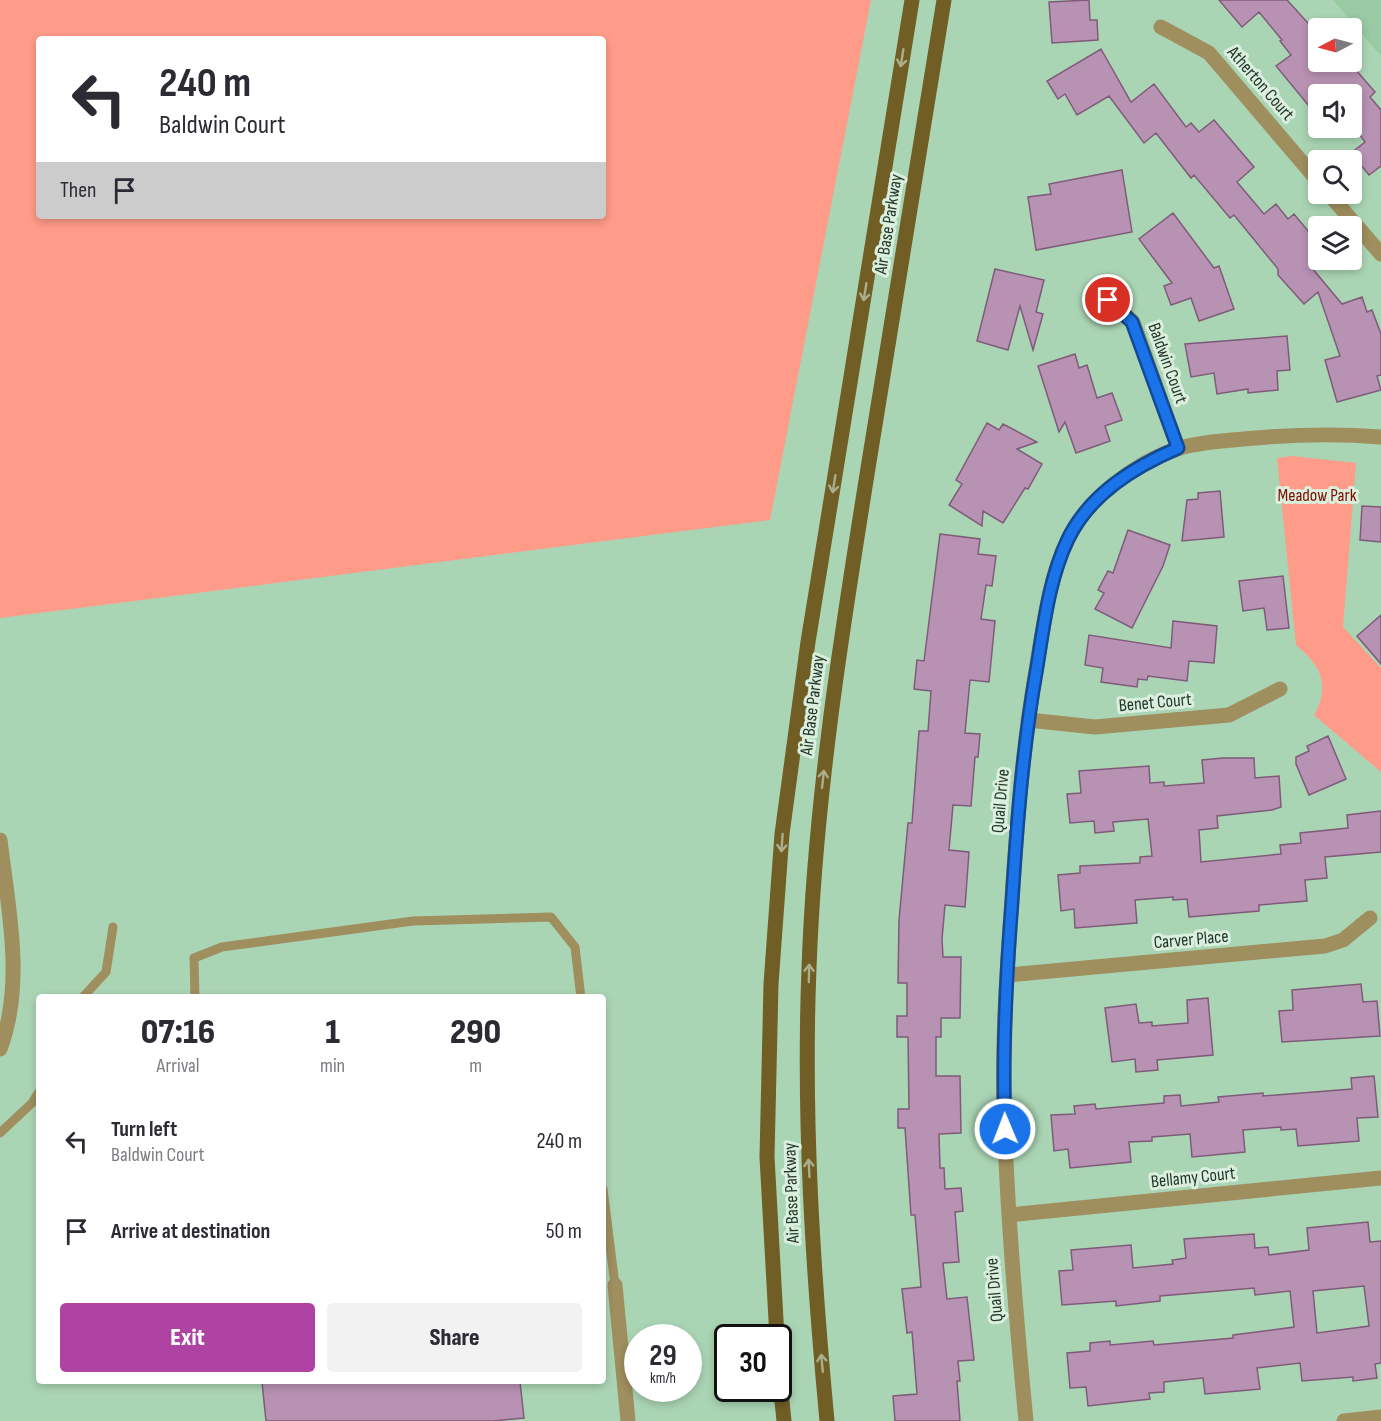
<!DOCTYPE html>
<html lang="en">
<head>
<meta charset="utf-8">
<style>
  body { margin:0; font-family:"Sofia Sans Condensed",sans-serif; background:#f2f2f3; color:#2b2b33; height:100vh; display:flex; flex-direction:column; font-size:22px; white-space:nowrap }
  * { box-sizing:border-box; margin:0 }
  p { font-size:20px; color:#7c7c81 }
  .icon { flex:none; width:33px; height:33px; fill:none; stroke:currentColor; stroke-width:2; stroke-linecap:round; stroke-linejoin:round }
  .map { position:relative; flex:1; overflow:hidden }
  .panel { position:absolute; left:36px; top:994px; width:570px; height:390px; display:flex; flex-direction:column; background:#fff; border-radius:6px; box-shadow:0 3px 9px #0003 }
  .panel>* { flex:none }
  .hud { position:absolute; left:36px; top:36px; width:570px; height:183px; border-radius:6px; box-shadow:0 3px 9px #0003; background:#fff; color:#2b2b33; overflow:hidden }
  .needle { width:39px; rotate:264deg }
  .controls { position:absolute; left:1308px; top:18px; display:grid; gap:12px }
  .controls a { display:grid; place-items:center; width:54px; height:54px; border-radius:6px; background:#fff; box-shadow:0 3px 9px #0003; font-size:30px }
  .speed { position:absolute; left:624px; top:1324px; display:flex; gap:12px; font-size:30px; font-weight:700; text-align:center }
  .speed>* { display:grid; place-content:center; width:78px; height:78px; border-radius:50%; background:#fff; box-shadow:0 3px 9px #0003; line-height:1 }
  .speed small { font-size:15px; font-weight:400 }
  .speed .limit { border:3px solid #111; border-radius:9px; background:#fff; color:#111 }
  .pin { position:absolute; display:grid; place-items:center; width:51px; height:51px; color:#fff; margin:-26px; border:3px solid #fff; border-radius:50%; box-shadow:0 2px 6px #0007 }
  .me { position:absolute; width:66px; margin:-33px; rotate:359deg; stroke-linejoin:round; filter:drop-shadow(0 0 4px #0008) }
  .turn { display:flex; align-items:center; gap:21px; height:126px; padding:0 24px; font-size:27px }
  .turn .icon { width:78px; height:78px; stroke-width:2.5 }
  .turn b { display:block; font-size:42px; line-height:51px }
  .then { display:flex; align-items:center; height:57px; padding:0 24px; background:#0003; gap:12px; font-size:22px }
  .eta { display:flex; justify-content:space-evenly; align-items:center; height:102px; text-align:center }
  .eta b { font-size:36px; font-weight:800; line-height:42px }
  .button { display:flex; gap:12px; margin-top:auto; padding:12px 24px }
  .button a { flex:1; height:69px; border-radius:6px; background:#ae43a4; color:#fff; font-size:24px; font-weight:800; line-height:69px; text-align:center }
  .button a+a { background:#f2f2f3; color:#2b2b33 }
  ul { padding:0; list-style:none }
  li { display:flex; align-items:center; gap:18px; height:90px; padding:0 24px }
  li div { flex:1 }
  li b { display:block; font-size:22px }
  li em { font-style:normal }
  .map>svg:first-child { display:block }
</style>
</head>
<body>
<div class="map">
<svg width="1381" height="1421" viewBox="0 0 1381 1421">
  <rect width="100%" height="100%" fill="#aad5b4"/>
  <path fill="#99caa4" d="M 1333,0 L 1381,0 L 1381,56 Z"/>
  <path fill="#ff9b89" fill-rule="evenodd" d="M 0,0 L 871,0 L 770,520 L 0,618 ZM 39,39 L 603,39 L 603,216 L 39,216 Z
    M 1292,456 L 1356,463 L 1343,627 L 1381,668 L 1381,772 L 1314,715 C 1331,685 1321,666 1296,645 L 1277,458 Z"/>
  <path fill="#b892b2" stroke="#7f5b7a" stroke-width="1.5" fill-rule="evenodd" d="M 1089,0 L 1090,20 L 1097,20 L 1098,40 L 1052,43 L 1049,2 Z
    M 1219,0 L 1287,0 L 1318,34 L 1318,62 L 1349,62 L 1375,92 L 1370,97 L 1381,110 L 1381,166 L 1369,175 L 1351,153 L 1365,142 L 1352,124 L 1352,94 L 1318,94 L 1318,117 L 1276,66 L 1291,55 L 1280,41 L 1282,40 L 1259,12 L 1242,27 Z
    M 1101,49 L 1131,102 L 1154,84 L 1186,127 L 1191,123 L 1199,132 L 1214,120 L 1254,167 L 1237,182 L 1264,214 L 1276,204 L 1288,219 L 1294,214 L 1318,243 L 1318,263 L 1312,268 L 1342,304 L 1362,297 L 1367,312 L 1372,310 L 1381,334 L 1381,375 L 1377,376 L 1381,390 L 1337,402 L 1325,360 L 1340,356 L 1318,292 L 1304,304 L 1278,275 L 1278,269 L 1234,215 L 1230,218 L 1194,175 L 1191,178 L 1156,133 L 1144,143 L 1109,96 L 1077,115 L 1065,94 L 1058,99 L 1047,81 Z
    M 1122,170 L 1132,232 L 1036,250 L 1028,197 L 1051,194 L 1049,184 Z
    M 1173,213 L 1214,268 L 1219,266 L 1234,309 L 1199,321 L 1191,298 L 1171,305 L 1164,286 L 1172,283 L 1139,239 Z
    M 995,269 L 1044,280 L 1036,312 L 1043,314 L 1033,350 L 1020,306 L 1008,350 L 977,341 Z
    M 1287,336 L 1290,370 L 1277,371 L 1278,390 L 1248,393 L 1248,389 L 1217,394 L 1214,373 L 1191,377 L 1185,344 Z
    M 1075,354 L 1079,368 L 1087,365 L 1097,398 L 1112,393 L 1122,420 L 1105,426 L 1110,441 L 1076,453 L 1065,422 L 1059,432 L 1038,366 Z
    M 987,423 L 999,430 L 1003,424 L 1037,442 L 1017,449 L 1042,464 L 1028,489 L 1025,488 L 1003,523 L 983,511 L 982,526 L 949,505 L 962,484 L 956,480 Z
    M 1220,491 L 1224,537 L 1182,541 L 1187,500 L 1198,499 L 1198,493 Z
    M 1362,506 L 1381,507 L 1381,542 L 1360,540 Z
    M 1128,530 L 1170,545 L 1163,566 L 1132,628 L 1095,609 L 1104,593 L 1098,590 L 1108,571 L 1113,573 Z
    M 940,534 L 980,539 L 978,554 L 996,556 L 992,586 L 986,585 L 981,619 L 995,621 L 989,682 L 970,680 L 965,733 L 980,734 L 978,757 L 975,757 L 971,806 L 953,805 L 949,850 L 969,852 L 965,907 L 945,905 L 942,939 L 943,957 L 961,957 L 960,1018 L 941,1018 L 941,1037 L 936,1037 L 936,1076 L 960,1076 L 961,1133 L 939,1134 L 940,1168 L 944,1168 L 945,1189 L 961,1188 L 963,1211 L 955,1212 L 959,1262 L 943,1263 L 947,1299 L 967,1297 L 974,1360 L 958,1361 L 960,1381 L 957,1381 L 960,1421 L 895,1421 L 893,1396 L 917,1394 L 912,1332 L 907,1333 L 902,1289 L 921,1287 L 915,1215 L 911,1215 L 905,1128 L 898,1128 L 898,1109 L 909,1109 L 908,1037 L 897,1037 L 897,1016 L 907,1016 L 907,983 L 898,983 L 899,920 L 908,823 L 912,823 L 919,731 L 928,731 L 931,691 L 914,689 L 917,660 L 924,661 Z
    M 1283,576 L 1289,628 L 1267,630 L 1264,608 L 1243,611 L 1239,581 Z
    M 1381,615 L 1381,664 L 1357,636 Z
    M 1173,621 L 1217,626 L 1214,663 L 1189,661 L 1187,681 L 1148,676 L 1147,680 L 1138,679 L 1137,687 L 1101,682 L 1103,668 L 1085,665 L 1089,635 L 1171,648 Z
    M 1328,736 L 1346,779 L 1309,795 L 1296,764 L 1296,757 L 1309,751 L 1307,746 Z
    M 1223,758 L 1254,758 L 1255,778 L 1279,776 L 1281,807 L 1272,810 L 1217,816 L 1218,828 L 1199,830 L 1201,862 L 1281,854 L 1280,845 L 1301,843 L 1300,833 L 1348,828 L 1347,815 L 1381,811 L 1381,852 L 1325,857 L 1327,878 L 1305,880 L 1307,901 L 1259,905 L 1259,911 L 1189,917 L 1187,899 L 1173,900 L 1173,897 L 1135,900 L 1137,923 L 1075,928 L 1074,909 L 1061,911 L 1058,875 L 1080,873 L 1080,866 L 1140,863 L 1140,857 L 1152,856 L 1148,819 L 1113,822 L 1114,831 L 1095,833 L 1094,821 L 1070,823 L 1067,794 L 1081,793 L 1079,771 L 1149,766 L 1150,783 L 1164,782 L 1164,786 L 1204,783 L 1202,760 Z
    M 1361,984 L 1363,1002 L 1377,1001 L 1380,1036 L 1282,1042 L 1279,1011 L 1293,1010 L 1292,990 Z
    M 1208,998 L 1213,1055 L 1157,1060 L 1158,1070 L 1136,1072 L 1135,1059 L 1112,1062 L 1105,1008 L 1136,1004 L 1139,1023 L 1152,1022 L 1152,1026 L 1188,1023 L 1187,1000 Z
    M 1374,1076 L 1378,1117 L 1357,1118 L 1359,1141 L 1298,1146 L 1296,1129 L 1281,1130 L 1281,1127 L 1243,1130 L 1245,1152 L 1192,1157 L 1190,1134 L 1152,1137 L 1152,1141 L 1129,1142 L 1131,1162 L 1070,1168 L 1068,1149 L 1054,1151 L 1051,1115 L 1075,1114 L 1074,1106 L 1095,1104 L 1096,1109 L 1164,1103 L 1164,1096 L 1180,1095 L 1181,1106 L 1219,1102 L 1218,1097 L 1263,1093 L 1263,1096 L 1352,1089 L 1351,1078 Z
    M 1368,1222 L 1370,1242 L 1381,1241 L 1381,1363 L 1375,1364 L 1377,1378 L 1353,1381 L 1353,1377 L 1302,1381 L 1300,1363 L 1257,1368 L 1260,1389 L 1205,1394 L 1203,1378 L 1164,1382 L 1164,1392 L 1149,1393 L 1150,1399 L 1088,1406 L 1086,1387 L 1070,1388 L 1067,1353 L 1090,1351 L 1090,1343 L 1110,1341 L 1110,1345 L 1153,1341 L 1154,1345 L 1233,1338 L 1233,1335 L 1294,1327 L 1290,1291 L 1255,1295 L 1254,1288 L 1160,1296 L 1160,1301 L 1116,1306 L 1116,1301 L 1062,1305 L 1059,1271 L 1073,1270 L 1071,1250 L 1131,1245 L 1133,1268 L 1173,1264 L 1172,1260 L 1186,1258 L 1184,1239 L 1254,1234 L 1255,1248 L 1268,1247 L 1269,1255 L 1309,1250 L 1307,1228 ZM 1364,1286 L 1369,1326 L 1317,1333 L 1313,1291 Z
    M 262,1382 L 520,1382 L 524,1418 L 493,1421 L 266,1421 Z"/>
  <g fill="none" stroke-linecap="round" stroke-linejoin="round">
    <path stroke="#9f8e5e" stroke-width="9" d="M 82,998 L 106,972 L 113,927
      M 195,998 L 194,958 L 222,947 L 413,921 L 551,917 L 575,947 L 581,998
      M 0,1133 L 32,1103 L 39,1092
      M 603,1189 L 615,1285"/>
    <path stroke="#9f8e5e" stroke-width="15" d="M 1161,27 L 1209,53 L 1318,181
      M 1329,194 L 1381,254
      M 1109,300 L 1133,322 L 1178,448
      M 1028,720 L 1095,727 L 1229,715 L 1280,689
      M 0,840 C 8,908 25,983 0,1049
      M 1007,975 L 1325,946 L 1343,940 L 1370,918
      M 1009,1215 L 1381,1178
      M 615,1285 L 628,1421
      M 1026,1421 C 1016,1318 1007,1215 1004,1111 C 1002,1040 1007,969 1012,899 C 1017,822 1023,746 1036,670 C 1046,613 1051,546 1094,502 C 1116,480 1146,459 1177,449 C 1194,443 1214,442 1232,440 C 1281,435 1332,433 1381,437
      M 1344,1421 L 1381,1417"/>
    <path stroke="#705e25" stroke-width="15" d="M 777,1338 L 767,1157 L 771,984 L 782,834 L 808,642 L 912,0
      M 778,1361 L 784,1421
      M 827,1421 C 813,1271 803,1120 809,968 C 815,798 842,630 869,462 C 894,308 919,154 944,0"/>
  </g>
  <defs><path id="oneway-shaft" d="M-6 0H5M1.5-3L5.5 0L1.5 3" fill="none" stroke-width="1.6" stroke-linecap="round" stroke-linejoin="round" transform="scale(1.5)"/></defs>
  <g stroke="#aaae8b">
    <use href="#oneway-shaft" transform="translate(902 58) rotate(99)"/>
    <use href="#oneway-shaft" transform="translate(865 292) rotate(99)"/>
    <use href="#oneway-shaft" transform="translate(834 484) rotate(99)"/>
    <use href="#oneway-shaft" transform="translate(823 779) rotate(-84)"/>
    <use href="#oneway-shaft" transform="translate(782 843) rotate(94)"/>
    <use href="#oneway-shaft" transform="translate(809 973) rotate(-89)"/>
    <use href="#oneway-shaft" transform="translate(809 1168) rotate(-93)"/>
    <use href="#oneway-shaft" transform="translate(822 1363) rotate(-95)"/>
  </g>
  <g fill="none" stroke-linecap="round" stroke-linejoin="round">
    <g stroke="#114b97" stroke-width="15">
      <path id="route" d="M 1005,1129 C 1002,1054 1006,977 1012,902 C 1017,823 1023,745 1037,667 C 1044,624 1049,579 1068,539 C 1090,494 1134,467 1178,448 L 1132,322 L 1108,300"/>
    </g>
    <use href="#route" stroke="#1a73e8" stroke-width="10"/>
  </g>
  <g text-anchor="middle" stroke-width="6" stroke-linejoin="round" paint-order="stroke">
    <g font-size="18" fill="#243628" stroke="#daefde">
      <text transform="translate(1261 83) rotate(49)" y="6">Atherton Court</text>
      <text transform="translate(888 224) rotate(-81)" y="6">Air Base Parkway</text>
      <text transform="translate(1168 363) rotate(70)" y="6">Baldwin Court</text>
      <text transform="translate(1155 702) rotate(-5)" y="6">Benet Court</text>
      <text transform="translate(812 705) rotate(-83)" y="6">Air Base Parkway</text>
      <text transform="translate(1000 801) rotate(-85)" y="6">Quail Drive</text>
      <text transform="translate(1191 939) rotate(-5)" y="6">Carver Place</text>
      <text transform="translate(1193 1177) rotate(-6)" y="6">Bellamy Court</text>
      <text transform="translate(791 1193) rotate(-92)" y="6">Air Base Parkway</text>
      <text transform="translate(994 1290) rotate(-95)" y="6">Quail Drive</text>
    </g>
    <g font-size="18" fill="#7e0e00" stroke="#daefde">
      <text x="1317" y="501">Meadow Park</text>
    </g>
  </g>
</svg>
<div class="controls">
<a><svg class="needle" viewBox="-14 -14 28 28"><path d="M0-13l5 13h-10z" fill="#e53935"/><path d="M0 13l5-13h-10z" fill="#7c7c81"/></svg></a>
<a><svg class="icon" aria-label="sound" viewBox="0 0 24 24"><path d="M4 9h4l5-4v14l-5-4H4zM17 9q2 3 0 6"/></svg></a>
<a><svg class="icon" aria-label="search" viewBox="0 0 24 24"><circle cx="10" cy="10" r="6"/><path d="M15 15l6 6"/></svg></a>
<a><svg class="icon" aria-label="layers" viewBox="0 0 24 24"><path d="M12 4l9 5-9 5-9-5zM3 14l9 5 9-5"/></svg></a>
</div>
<div class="speed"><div>29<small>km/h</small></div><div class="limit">30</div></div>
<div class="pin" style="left:1108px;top:300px;background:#d93025"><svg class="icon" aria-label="arrive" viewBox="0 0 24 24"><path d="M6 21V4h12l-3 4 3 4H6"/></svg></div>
<svg class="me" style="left:1005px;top:1129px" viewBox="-20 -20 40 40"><circle r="17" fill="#1a73e8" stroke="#fff" stroke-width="3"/><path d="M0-11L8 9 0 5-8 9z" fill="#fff"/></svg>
<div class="hud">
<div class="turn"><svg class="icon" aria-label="left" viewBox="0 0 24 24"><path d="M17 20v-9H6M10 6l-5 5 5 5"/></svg><div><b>240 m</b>Baldwin Court</div></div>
<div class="then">Then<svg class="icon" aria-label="arrive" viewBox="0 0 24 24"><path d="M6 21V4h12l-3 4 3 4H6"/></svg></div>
</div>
<section class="panel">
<div class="eta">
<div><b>07:16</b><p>Arrival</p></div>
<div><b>1</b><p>min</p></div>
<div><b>290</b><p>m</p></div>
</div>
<ul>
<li><svg class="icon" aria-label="left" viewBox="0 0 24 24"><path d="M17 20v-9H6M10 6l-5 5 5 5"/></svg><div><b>Turn left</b><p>Baldwin Court</p></div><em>240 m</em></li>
<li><svg class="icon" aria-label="arrive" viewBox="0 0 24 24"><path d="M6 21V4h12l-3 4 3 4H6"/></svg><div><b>Arrive at destination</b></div><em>50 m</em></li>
</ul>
<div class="button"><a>Exit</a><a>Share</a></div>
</section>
</div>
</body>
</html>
